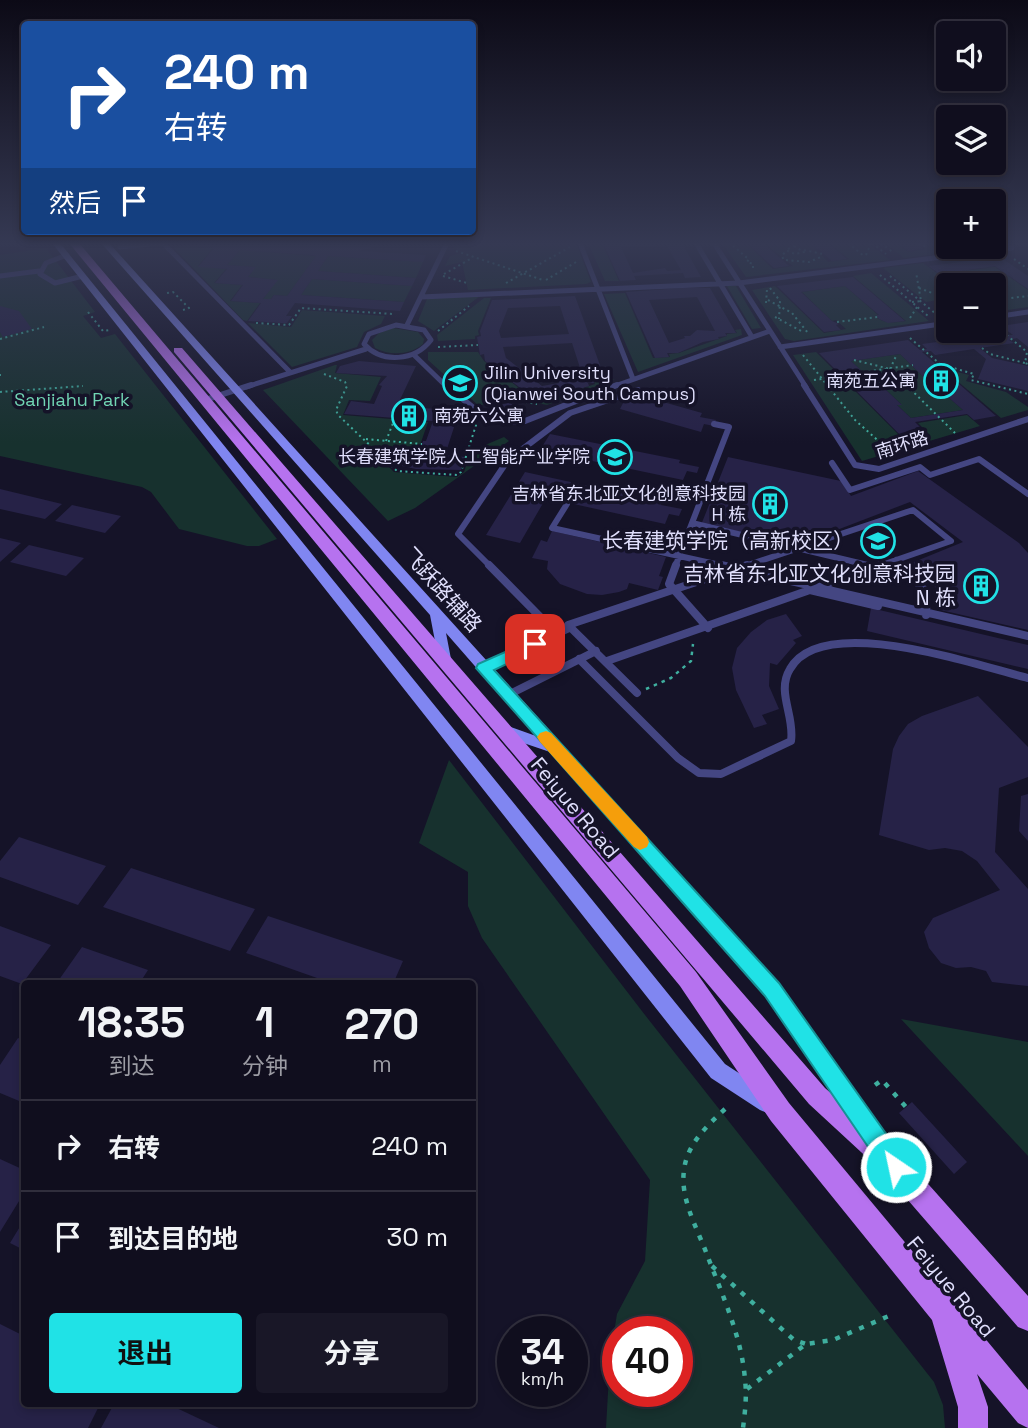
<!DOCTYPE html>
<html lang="zh">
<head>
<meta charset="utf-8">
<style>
  body { margin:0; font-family:"Space Grotesk","Noto Sans SC",sans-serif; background:#191727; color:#f1f3f6; height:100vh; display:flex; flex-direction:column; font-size:26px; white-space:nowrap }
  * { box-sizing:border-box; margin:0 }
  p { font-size:23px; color:#9c9ca4 }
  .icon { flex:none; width:38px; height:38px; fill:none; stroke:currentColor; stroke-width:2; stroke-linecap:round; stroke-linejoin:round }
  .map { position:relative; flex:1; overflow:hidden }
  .panel { position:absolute; left:21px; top:980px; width:455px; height:427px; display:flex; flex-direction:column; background:#100e1e; border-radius:7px; box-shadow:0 4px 10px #0003,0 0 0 2px #302e3c }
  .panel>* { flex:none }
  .guide { position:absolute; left:21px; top:21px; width:455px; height:214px; border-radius:7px; box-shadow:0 4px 10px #0003,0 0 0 2px #302e3c; background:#1a4fa0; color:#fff; overflow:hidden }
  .fabs { position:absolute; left:936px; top:21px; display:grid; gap:14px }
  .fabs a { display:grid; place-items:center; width:70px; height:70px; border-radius:7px; background:#100e1e; box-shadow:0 4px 10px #0003,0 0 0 2px #302e3c; font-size:35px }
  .speed { position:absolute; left:497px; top:1316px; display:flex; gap:14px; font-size:35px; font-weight:700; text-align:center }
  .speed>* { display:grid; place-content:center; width:91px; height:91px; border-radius:50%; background:#100e1e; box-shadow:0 4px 10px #0003,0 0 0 2px #302e3c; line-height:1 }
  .speed small { font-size:18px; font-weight:400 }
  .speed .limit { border:10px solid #d22; background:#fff; color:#111 }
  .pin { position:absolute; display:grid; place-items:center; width:60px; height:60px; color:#fff; margin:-30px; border-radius:14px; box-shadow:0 4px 10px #0006 }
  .me { position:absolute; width:77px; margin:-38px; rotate:326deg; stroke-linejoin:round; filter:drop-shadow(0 0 5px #0008) }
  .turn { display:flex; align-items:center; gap:24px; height:147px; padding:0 28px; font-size:32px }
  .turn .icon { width:91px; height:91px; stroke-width:2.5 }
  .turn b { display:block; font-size:49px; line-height:60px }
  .then { display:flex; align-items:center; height:66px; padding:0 28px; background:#0003; gap:14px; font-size:26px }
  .eta { display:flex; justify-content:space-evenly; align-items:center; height:119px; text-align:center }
  .eta b { font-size:42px; font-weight:700; line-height:49px }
  .action { display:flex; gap:14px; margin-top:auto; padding:14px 28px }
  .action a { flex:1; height:80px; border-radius:7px; background:#20e2e6; color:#111; font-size:28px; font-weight:700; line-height:80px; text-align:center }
  .action a+a { background:#191727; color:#f1f3f6 }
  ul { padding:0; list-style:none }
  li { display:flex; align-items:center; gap:21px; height:91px; padding:0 28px; border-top:2px solid #302e3c }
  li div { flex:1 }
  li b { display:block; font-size:26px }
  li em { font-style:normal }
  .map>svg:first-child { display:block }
</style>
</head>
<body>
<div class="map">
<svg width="1028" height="1428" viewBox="0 0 1028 1428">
  <rect width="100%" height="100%" fill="#151328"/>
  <path fill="#17312e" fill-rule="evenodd" d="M 202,243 L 215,243 L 189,247 L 213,248 L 198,266 L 226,269 L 214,283 L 242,285 L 230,301 L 260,303 L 247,321 L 243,320 L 173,247 Z
    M 576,243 L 591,282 L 586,284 L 468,290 L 462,262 L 445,266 L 450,256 L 461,253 L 454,247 L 457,244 Z
    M 588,243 L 602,243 L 619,281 L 605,281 Z
    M 722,243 L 746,243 L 773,269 L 793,266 L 764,243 L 810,243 L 828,262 L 849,259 L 829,243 L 868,243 L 890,260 L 746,277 Z
    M 885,243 L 896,243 L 908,252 L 926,249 L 918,243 L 948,243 L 948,247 L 991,247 L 904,258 Z
    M 46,248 L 95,312 L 83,316 L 101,338 L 115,334 L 277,539 L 259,546 L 247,546 L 179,529 L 151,492 L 142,487 L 0,456 L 0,255 Z
    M 240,250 L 316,256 L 287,296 L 274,295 L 271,299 L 263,299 L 277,280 L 248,277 L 255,267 L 227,265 Z
    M 328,256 L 423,262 L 416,278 L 318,271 Z
    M 923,263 L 953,285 L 948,285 L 948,303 L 943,299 L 926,302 L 883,268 Z
    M 995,267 L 1028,290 L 1028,307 L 994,312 L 994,308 L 1005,307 L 994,298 L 994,285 L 973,285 L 955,272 Z
    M 871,273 L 929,321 L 794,341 L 785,339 L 752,290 L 775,286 L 824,333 L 846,329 L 836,320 L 832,321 L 802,292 L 845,286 L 878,315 L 875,316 C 884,324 893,323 906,321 L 853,276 Z
    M 312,279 L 412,286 L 404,302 L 301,295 Z
    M 727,286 L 736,286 L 761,328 L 752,329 Z
    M 625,293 L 653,358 L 670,357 L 669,354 L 679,353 L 727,336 L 727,334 L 737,333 L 735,330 L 741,329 L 742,335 L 638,372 L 604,294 Z
    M 480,296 L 434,331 L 418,321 L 427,299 Z
    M 484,298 L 491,298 L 478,331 L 479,335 L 475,336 L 475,339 L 438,341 L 437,335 Z
    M 302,310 L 385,316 L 381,324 L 364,332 L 357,347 L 292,367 L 248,323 L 291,327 Z
    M 393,328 L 418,332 L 424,339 L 423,344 C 410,355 390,356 375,348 L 372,340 L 379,333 Z
    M 428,352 L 478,352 L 484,361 L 533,399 L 554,398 L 595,384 L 594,381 L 615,379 L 547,405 L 506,397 L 479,406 L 428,360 Z
    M 816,352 L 904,440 L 930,435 L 918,423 L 967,415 L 980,426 L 862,461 L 793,355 Z
    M 900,354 L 944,397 L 948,397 L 963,410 L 911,418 L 897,405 L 901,404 L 884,388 L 880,388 L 851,361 Z
    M 335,365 L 337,365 L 335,373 L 381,377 L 370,401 L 349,400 L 343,415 L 428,422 L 418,451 L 394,450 L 388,466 L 394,472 L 457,477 L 464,472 L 471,451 L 504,437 L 509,441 L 415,508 L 388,521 L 263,390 Z
    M 942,368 L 969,375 L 966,381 L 1006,392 L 1028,407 L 1028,410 L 1001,418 Z
    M 449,760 L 645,1015 L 934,1382 L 943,1405 L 945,1428 L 606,1428 L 610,1357 L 617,1314 L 645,1261 L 650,1180 L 482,938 L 468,906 L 468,872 L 419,843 ZM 618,1332 L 677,1332 L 677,1391 L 618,1391 Z
    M 901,1019 L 1028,1042 L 1028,1156 Z"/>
  <path fill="#262247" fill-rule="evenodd" d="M 218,243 L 388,243 L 359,251 L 426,255 L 423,262 L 328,256 L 318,271 L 416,278 L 412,286 L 312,279 L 301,295 L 404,302 L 400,311 L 295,303 L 286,316 L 292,316 L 287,323 L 281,323 L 248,321 L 261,303 L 231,301 L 243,285 L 215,283 L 227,269 L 198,267 L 214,248 L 194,246 ZM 240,250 L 312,255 L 316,256 L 287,296 L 274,295 L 271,299 L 263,299 L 278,280 L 248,277 L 256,267 L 227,265 Z
    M 610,243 L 665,243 L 665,245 L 621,247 L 633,273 L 665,268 L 667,271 L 681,270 L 665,243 L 682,243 L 701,277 L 685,278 L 683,273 L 634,276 L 636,280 L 620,281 L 604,245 Z
    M 747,243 L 763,243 L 789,266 L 774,268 Z
    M 811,243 L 828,243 L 847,259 L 832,261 Z
    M 897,243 L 917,243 L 923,249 L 908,251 Z
    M 1000,257 L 1028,276 L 1028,289 L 995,266 L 953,272 L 972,285 L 954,285 L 929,266 Z
    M 853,277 L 905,321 L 888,323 L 879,319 L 876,315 L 879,315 L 845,286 L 801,292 L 832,321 L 839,324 L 836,325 L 841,330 L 824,332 L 777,286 Z
    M 682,288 L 710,288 L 736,333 L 725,333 L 727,336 L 718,337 L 719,339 L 703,342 L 678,353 L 667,353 L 669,357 L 655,358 L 626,292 ZM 697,297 L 715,331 L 697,330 L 690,336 L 684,336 L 685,338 L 669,343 L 649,300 Z
    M 575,296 L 605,379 L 593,380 L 594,383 L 588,383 L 589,386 L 553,398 L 532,397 L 485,361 L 484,354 L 480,355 L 477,337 L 481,336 L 480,331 L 492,300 ZM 560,306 L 569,334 L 501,338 L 499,331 L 508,308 ZM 572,343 L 582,374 L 575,374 L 575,377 L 558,381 L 559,383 L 542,386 L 506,358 L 503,347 Z
    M 0,306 L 19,311 L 32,329 L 3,337 L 0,332 Z
    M 1028,322 L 1028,347 L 1017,338 L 1009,340 L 1014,343 L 980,348 L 992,358 L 1028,366 L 1028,391 L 978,379 L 986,359 L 974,349 L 935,355 L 931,351 L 922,352 L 996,416 L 974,420 L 967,414 L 915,422 L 928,435 L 904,439 L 819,353 L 908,340 L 920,350 L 927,349 L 922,344 L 937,342 L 935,340 L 984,333 L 1013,335 L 1001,326 ZM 900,354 L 944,397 L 948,397 L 963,410 L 911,418 L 897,405 L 902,405 L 884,388 L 880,388 L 851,361 Z
    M 359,361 L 416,366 L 397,406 L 463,411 L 461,416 L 458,415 L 445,455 L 465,457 L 461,470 L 416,469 L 397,465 L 392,461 L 396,451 L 421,453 L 424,446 L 421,446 L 423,441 L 426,441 L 433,421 L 344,414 L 351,401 L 374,404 L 382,386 L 379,385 L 387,376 L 336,373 L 340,366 Z
    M 635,394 L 702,413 L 700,417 L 716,420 L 714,426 L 704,424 L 701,432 L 620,409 L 624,401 L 631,402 Z
    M 509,402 L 519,410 L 504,415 L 495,407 Z
    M 550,434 L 680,460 L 679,463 L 699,467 L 697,473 L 687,471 L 683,480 L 540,450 Z
    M 728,457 L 841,481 L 851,496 L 918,471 L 1019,543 L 1028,553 L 1028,630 L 936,609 L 938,591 L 930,580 L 909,564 L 963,542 L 910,502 L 795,546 L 701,525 Z
    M 525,472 L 662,502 L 661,505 L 682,509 L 679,516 L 669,514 L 665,524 L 546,498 L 520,543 L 486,535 Z
    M 0,489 L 62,504 L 45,519 L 0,509 Z
    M 72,505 L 121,516 L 105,533 L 55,521 Z
    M 552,531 L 666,557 L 659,576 L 663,577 L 658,590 L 629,583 L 627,589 L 619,592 L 602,595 L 587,594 L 560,584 L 547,569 L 548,561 L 532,558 L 541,540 L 547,542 Z
    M 0,538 L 21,543 L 0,562 Z
    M 29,545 L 84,558 L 66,576 L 10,562 Z
    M 871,608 L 1028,645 L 1028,669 L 867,631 Z
    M 786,614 L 802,636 L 793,640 L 796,643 L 777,665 L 770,663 L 769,686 L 779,709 L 762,715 L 767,724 L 754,728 L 736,690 L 732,668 L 737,648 L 751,632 L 767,620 Z
    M 978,696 L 1028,747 L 1028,777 L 999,788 L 995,852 L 1028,889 L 1028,986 L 992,982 L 986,971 L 971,967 L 956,968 L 941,963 L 929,948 L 924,932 L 933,918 L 1000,890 L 977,861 L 962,851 L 945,848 L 929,850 L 879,835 L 893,749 L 899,736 L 908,724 L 922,716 Z
    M 1028,794 L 1028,841 L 1019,831 L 1021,796 Z
    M 19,837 L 106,866 L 78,905 L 0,877 L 0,861 Z
    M 131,868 L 255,909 L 230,951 L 103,907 Z
    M 268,916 L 403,961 L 393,984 L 334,984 L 246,953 Z
    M 0,926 L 51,945 L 22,984 L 0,976 Z
    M 82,947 L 148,970 L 139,984 L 56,984 Z
    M 18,1038 L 24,1041 L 24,1103 L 0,1093 L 0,1065 Z
    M 912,1102 L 967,1162 L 954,1174 L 899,1113 Z
    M 0,1159 L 24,1170 L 24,1193 L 0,1232 Z
    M 24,1220 L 24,1250 L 10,1243 Z
    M 0,1324 L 24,1336 L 24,1404 L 100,1404 L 88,1428 L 0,1428 Z
    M 114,1404 L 168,1404 L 219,1428 L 101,1428 Z"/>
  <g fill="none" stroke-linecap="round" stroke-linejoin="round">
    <path stroke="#3faf9f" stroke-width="2" stroke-dasharray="2 3.5" stroke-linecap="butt" d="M 728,243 C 737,247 741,254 749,259 L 747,262 L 753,264 L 753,269
      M 848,243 L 864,256
      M 872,243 L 886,254
      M 881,243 L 894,253
      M 918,244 L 928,247
      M 794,246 L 804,252 L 795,254 L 786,250 Z
      M 804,250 L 823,254
      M 456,251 L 543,280
      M 866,255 L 871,243
      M 783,259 L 782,255 L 787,251
      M 1014,259 L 1028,269
      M 786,260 L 809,262 L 823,256
      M 444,274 L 472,258
      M 880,275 L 928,316
      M 443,276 L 467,283
      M 890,276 L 936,314
      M 546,280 L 576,262
      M 506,283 L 570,247
      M 770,288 L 780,301 L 779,319
      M 919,288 L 948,299
      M 167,293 L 173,292 L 189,308 L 180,311
      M 768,300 L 792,313 L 808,333
      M 995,300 L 1028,296
      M 912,302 L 921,301 L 916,272
      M 766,303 L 767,289
      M 88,312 L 103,331 L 110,330
      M 775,317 L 803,332
      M 910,318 L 917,307
      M 837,322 L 878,317
      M 256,323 L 289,325 L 301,308 L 393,314
      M 998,328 L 1027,352 L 1025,363 L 1028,364
      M 438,331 L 469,306
      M 953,331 L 960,336
      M 910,338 L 940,364 L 974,374 L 971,380 L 1028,394
      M 0,339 L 44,327
      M 438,347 L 478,345
      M 982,348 L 990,354 L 1025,363
      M 803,355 L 855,420 L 892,453
      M 854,360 L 890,369 L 955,433
      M 890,369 L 897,354
      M 863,372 L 913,365
      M 0,374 L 0,379
      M 324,374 L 345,382 L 347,386 L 336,410 L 338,415 L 397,471 L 457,475 L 461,472 L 477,422
      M 814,380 L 842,376
      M 0,392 L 83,386
      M 493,404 L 509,399 L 537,404
      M 366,439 L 422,444
      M 386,441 L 395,418"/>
    <path stroke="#3faf9f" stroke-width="2.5" stroke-dasharray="3.5 5" stroke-linecap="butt" d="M 646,689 L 671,678 L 691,661 L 693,644"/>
    <path stroke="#3faf9f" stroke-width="4.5" stroke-dasharray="5 8" stroke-linecap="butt" d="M 875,1085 L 882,1080 L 906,1107
      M 725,1109 C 707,1126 687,1144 684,1170 C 680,1198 696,1226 706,1252 C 721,1292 742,1337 745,1380 C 747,1396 745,1412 743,1428
      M 712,1266 L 794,1340 L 806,1344
      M 747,1389 L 806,1344 L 833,1340 L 891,1315"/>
    <path stroke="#444682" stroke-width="5" d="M 163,243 L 290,372
      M 580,243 L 633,379
      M 696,243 L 752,337
      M 714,243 L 806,387
      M 120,247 L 159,243
      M 67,255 L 46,263 L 40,274 L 55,283 L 83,276
      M 0,276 L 39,271
      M 421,297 L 739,283 L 1012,248
      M 994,317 L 1028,312
      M 396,325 L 424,330 L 431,340 C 415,361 382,364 364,344 L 369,334 Z
      M 407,325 L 447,243
      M 780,347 L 948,323
      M 414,355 L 447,387
      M 246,387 L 366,349
      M 612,387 L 770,331"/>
    <path stroke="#444682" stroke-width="6" d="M 446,385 L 477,411 L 506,422 L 525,421 L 617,385
      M 804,385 L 855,465 L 879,469 L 1028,419
      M 205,400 L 251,385
      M 832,463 L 850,490 L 920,467 L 930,475 L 979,459 L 1028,494
      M 567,504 L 552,528 L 729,567
      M 692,523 L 876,567
      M 896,560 L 903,567
      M 491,567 L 458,534 L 508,460 L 570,413 L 638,390
      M 675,567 L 729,427 L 714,424
      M 742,567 L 913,510 L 951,541 L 876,567"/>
    <path stroke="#444682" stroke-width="8" d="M 489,565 L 557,634
      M 676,565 L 669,584 L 708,628
      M 721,565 L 1028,636
      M 869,565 L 876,567
      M 901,565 L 927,593 L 926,615
      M 810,590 L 878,606
      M 579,659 L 678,758 L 699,773 L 721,774 L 791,741 C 795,716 776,692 790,669 C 822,611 978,666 1028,678
      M 607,661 L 881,565
      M 483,668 L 571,627
      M 637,693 L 568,625 L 747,565
      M 508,695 L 596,651"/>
    <path fill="#8086f1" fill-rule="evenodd" d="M 52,243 L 60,243 L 725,1064 L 774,1096 L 777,1103 L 774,1110 L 767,1113 L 760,1110 L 711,1078 Z
      M 101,243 L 109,243 L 778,983 L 885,1133 L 888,1140 L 885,1147 L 878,1150 L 871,1147 L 766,995 L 550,752 L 500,735 L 498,731 L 500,727 L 505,725 L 536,736 L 446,633 L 451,659 L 449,662 L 439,662 L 430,615 Z"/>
    <path fill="#b672ef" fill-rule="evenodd" d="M 69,243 L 79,243 L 696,972 L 789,1103 L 1028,1390 L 1028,1428 L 1018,1423 L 977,1374 L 988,1407 L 988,1428 L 958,1428 L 958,1407 L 932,1320 L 771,1121 L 680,986 Z
      M 174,348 L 182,348 L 825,1088 L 905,1158 L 1028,1296 L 1028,1331 L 1018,1327 L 887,1176 L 809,1104 L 174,352 Z"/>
  </g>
  <linearGradient id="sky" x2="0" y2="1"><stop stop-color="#0c0a16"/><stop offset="0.55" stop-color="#353953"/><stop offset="1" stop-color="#353953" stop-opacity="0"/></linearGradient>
  <rect width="1028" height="443" fill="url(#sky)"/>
  <path fill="#20e2e6" stroke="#159396" stroke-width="2" d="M 535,639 L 542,644 L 540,648 L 494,670 L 779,983 L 904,1159 L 907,1167 L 904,1176 L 896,1179 L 888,1176 L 765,996 L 476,668 L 478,664 Z"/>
  <path fill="#f59e0b" d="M 546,731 L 551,733 L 647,837 L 649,842 L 647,847 L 640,850 L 634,847 L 540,742 L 537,737 L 540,733 Z"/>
  <defs>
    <g id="building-ring" transform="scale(1.75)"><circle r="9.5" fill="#151328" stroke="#20e2e6" stroke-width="1.5"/><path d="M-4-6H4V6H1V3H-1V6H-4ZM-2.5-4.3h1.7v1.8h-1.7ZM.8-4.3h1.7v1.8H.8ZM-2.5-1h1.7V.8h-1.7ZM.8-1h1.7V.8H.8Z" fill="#20e2e6"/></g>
    <g id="university-ring" transform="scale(1.75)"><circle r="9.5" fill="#151328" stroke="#20e2e6" stroke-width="1.5"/><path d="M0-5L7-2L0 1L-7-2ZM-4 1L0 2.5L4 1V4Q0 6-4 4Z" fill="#20e2e6"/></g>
  </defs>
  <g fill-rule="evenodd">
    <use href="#building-ring" x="941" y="381"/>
    <use href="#university-ring" x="460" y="383"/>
    <use href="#building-ring" x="409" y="416"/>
    <use href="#university-ring" x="615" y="457"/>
    <use href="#building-ring" x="770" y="504"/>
    <use href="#university-ring" x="878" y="541"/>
    <use href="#building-ring" x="981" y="586"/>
  </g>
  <g text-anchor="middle" stroke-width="7" stroke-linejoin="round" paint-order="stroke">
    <g font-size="18" fill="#dfdefb" stroke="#151328" text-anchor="end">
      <text x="484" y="379" text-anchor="start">Jilin University<tspan x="484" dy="21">(Qianwei South Campus)</tspan></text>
      <text x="916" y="387">南苑五公寓</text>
      <text x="434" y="422" text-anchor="start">南苑六公寓</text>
      <text x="590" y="463">长春建筑学院人工智能产业学院</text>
      <text x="746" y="500">吉林省东北亚文化创意科技园<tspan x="746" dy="21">H 栋</tspan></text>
    </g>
    <g font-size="18" fill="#71d5b4" stroke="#151328">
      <text x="72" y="406">Sanjiahu Park</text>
    </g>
    <g font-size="18" fill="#dfdefb" stroke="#151328">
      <text transform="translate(902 445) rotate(-17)" y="6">南环路</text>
    </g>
    <g font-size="21" fill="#dfdefb" stroke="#151328" text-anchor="end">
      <text x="854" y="548">长春建筑学院（高新校区）</text>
      <text x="956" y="581">吉林省东北亚文化创意科技园<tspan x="956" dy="24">N 栋</tspan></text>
    </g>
    <g font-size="21" fill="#dfdefb" stroke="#151328">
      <text transform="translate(442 590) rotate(48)" y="7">飞跃路辅路</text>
      <text transform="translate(575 808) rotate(50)" y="7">Feiyue Road</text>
      <text transform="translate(951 1287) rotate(50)" y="7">Feiyue Road</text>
    </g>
  </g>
</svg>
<div class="fabs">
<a><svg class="icon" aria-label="sound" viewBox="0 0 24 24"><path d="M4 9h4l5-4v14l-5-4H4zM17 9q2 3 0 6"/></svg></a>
<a><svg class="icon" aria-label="layers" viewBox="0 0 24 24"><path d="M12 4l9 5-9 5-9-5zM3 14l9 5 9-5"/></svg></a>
<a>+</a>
<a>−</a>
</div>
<div class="speed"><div>34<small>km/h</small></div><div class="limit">40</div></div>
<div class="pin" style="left:535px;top:644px;background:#d93025"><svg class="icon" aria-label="arrive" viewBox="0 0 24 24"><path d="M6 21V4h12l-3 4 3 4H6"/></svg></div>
<svg class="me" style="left:896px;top:1167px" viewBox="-20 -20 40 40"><circle r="17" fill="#20e2e6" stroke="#fff" stroke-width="3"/><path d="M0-11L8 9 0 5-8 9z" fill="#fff"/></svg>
<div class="guide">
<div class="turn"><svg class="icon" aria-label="right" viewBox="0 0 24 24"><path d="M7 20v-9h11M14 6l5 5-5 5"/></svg><div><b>240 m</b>右转</div></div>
<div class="then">然后<svg class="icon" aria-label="arrive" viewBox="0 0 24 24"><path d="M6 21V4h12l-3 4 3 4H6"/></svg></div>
</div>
<section class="panel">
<div class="eta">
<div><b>18:35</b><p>到达</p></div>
<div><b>1</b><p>分钟</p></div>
<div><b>270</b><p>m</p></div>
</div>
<ul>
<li><svg class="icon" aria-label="right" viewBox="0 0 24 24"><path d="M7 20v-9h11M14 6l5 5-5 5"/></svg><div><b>右转</b></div><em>240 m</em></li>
<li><svg class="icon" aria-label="arrive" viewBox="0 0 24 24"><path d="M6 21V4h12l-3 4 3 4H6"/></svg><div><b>到达目的地</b></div><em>30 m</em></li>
</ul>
<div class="action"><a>退出</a><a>分享</a></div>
</section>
</div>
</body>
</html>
